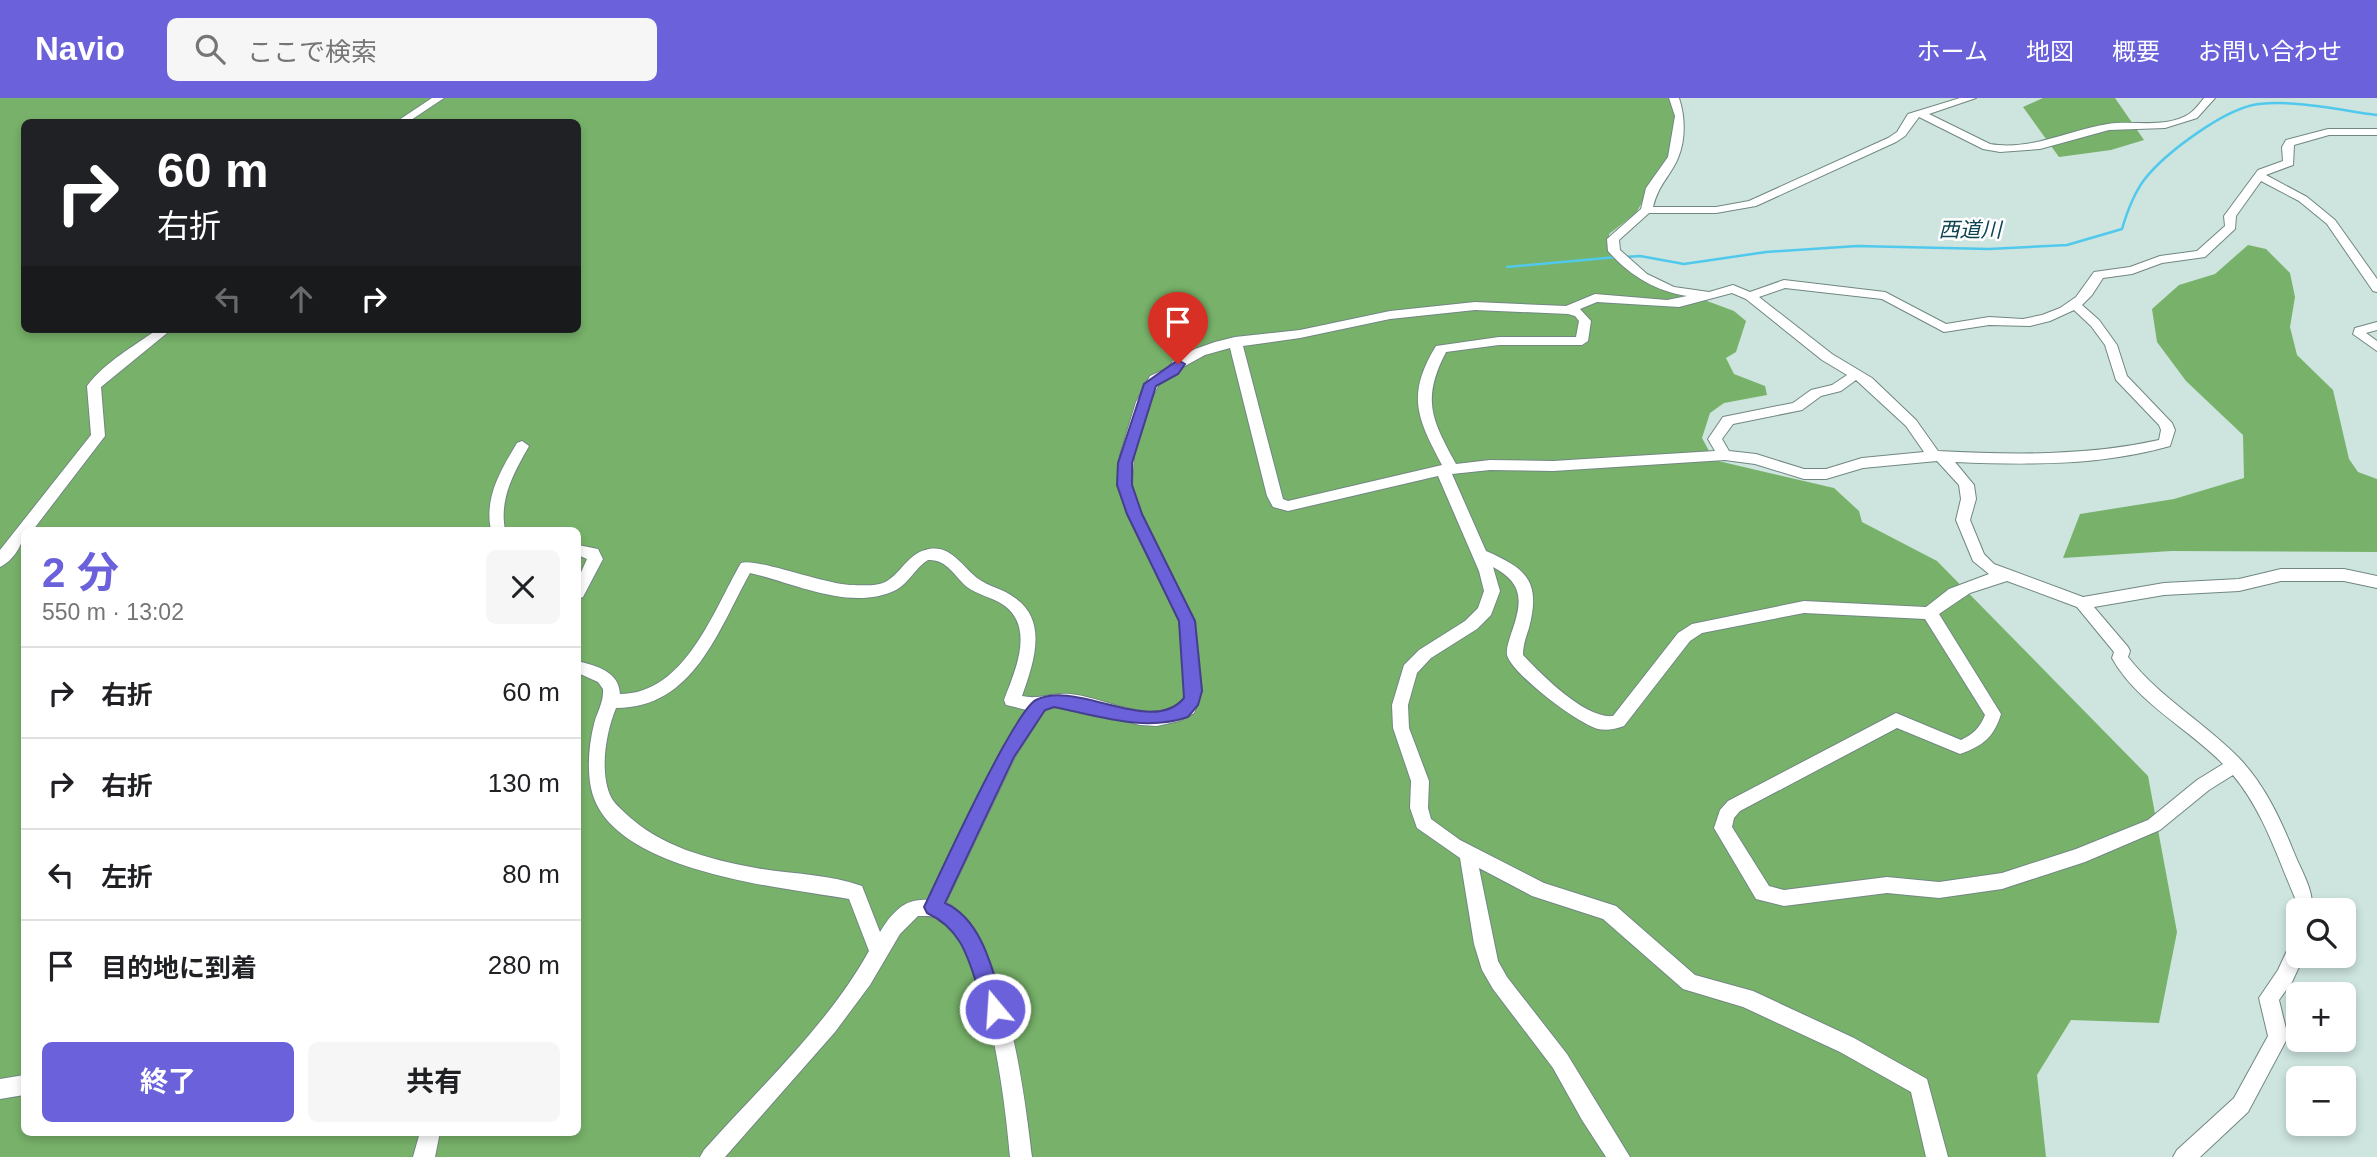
<!DOCTYPE html>
<html lang="ja">
<head>
<meta charset="utf-8">
<style>
  body { margin:0; font-family:Helvetica,"Noto Sans JP",sans-serif; background:#f6f6f6; color:#202124; height:100vh; display:flex; flex-direction:column; font-size:26px; white-space:nowrap }
  * { box-sizing:border-box; margin:0 }
  p { font-size:23px; color:#757577 }
  .icon { flex:none; width:38px; height:38px; fill:none; stroke:currentColor; stroke-width:2; stroke-linecap:round; stroke-linejoin:round }
  .map { position:relative; flex:1; overflow:hidden }
  .drawer { position:absolute; left:21px; top:429px; width:560px; height:609px; display:flex; flex-direction:column; background:#fff; border-radius:10px; box-shadow:0 4px 10px #0003 }
  .drawer>* { flex:none }
  .top-card { position:absolute; left:21px; top:21px; width:560px; height:214px; border-radius:10px; box-shadow:0 4px 10px #0003; background:#202124; color:#fff; overflow:hidden }
  .buttons { position:absolute; left:2286px; top:800px; display:grid; gap:14px }
  .buttons a { display:grid; place-items:center; width:70px; height:70px; border-radius:10px; background:#fff; box-shadow:0 4px 10px #0003; font-size:35px }
  .pin { position:absolute; display:grid; place-items:center; width:60px; height:60px; color:#fff; margin:-72px -30px; border-radius:50% 50% 50% 0; rotate:-45deg; box-shadow:0 0 7px #0007 }
  .pin .icon { rotate:45deg }
  .me { position:absolute; width:77px; margin:-38px; rotate:342deg; stroke-linejoin:round; filter:drop-shadow(0 0 5px #0008) }
  .turn { display:flex; align-items:center; gap:24px; height:147px; padding:0 21px; font-size:32px }
  .turn .icon { width:91px; height:91px; stroke-width:2.5 }
  .turn b { display:block; font-size:49px; line-height:60px }
  .lanes { display:flex; align-items:center; height:66px; padding:0 21px; background:#0003; justify-content:center; gap:35px; direction:ltr }
  .lanes .off { opacity:.35 }
  .round { display:grid; place-items:center; flex:none; width:74px; height:74px; border-radius:10px; background:#f6f6f6 }
  .head { display:flex; align-items:center; justify-content:space-between; height:119px; padding:0 21px }
  h1 { font-size:42px; font-weight:700; line-height:52px; color:#6a61db }
  .cta { display:flex; gap:14px; margin-top:auto; padding:14px 21px }
  .cta a { flex:1; height:80px; border-radius:10px; background:#6a61db; color:#fff; font-size:28px; font-weight:700; line-height:80px; text-align:center }
  .cta a+a { background:#f6f6f6; color:#202124 }
  ul { padding:0; list-style:none }
  li { display:flex; align-items:center; gap:21px; height:91px; padding:0 21px; border-top:2px solid #e0e0e0 }
  li div { flex:1 }
  li b { display:block; font-size:26px }
  li em { font-style:normal }
  header { display:flex; align-items:center; gap:42px; box-sizing:border-box; height:98px; padding:0 35px; background:#6a61db; color:#fff }
  header strong { font-size:33px }
  nav { display:flex; gap:38px; margin-inline-start:auto; font-size:24px }
  .search { width:490px; height:63px; background:#f6f6f6; display:flex; align-items:center; gap:18px; box-sizing:border-box; padding:0 24px; border-radius:10px; color:#757577; font-size:26px }
  .map>svg:first-child { display:block }
</style>
</head>
<body>
<header>
<strong>Navio</strong>
<div class="search"><svg class="icon" aria-label="search" viewBox="0 0 24 24"><circle cx="10" cy="10" r="6"/><path d="M15 15l6 6"/></svg>ここで検索</div>
<nav><a>ホーム</a><a>地図</a><a>概要</a><a>お問い合わせ</a></nav>
</header>
<div class="map">
<svg width="2377" height="1059" viewBox="0 0 2377 1059">
  <rect width="100%" height="100%" fill="#cde4df"/>
  <path fill="#78b26a" fill-rule="evenodd" d="M 0,0 L 1670,0 L 1676,12 L 1669,58 L 1636,115 L 1609,136 L 1610,149 L 1646,183 L 1673,195 L 1699,200 L 1734,213 L 1746,223 L 1736,254 L 1726,260 L 1734,276 L 1765,288 L 1767,297 L 1724,305 L 1710,315 L 1702,340 L 1714,362 L 1834,390 L 1859,413 L 1862,424 L 1937,463 L 2148,678 L 2177,834 L 2159,925 L 2071,922 L 2037,977 L 2046,1059 L 0,1059 ZM 24,24 L 578,24 L 578,231 L 24,231 ZM 24,432 L 578,432 L 578,1034 L 24,1034 Z
    M 2043,0 L 2115,0 L 2144,42 L 2111,52 L 2059,59 L 2023,9 Z
    M 2248,147 L 2266,151 L 2290,175 L 2295,199 L 2290,229 L 2297,257 L 2333,292 L 2349,361 L 2358,374 L 2377,381 L 2377,454 L 2171,453 L 2063,460 L 2080,416 L 2174,401 L 2244,380 L 2243,337 L 2186,283 L 2157,244 L 2152,211 L 2179,187 L 2215,176 Z"/>
  <g fill="none" stroke-linecap="round" stroke-linejoin="round">
    <path stroke="#51c9ec" stroke-width="2.5" d="M 1624,159 L 1640,158 L 1684,166 L 1766,154 L 1857,148 L 1989,151 L 2067,147 L 2122,131 C 2127,114 2133,97 2144,82 C 2165,55 2225,10 2259,6 C 2298,2 2339,12 2377,17
      M 1507,169 L 1617,159"/>
    <g stroke="#718782" stroke-width="2">
      <path id="street" d="M 432,0 L 444,0 L 408,24 L 396,24 Z
        M 1669,0 L 1679,0 C 1685,18 1686,41 1678,60 C 1670,79 1659,85 1653,109 L 1716,109 L 1749,103 L 1888,40 L 1897,34 L 1908,16 L 1960,0 L 1976,0 L 1929,16 L 1990,46 C 2032,53 2068,32 2108,26 C 2134,22 2165,31 2189,16 C 2195,12 2200,5 2204,0 L 2215,0 L 2197,20 L 2165,30 L 2109,32 L 2040,51 L 2000,54 L 1983,51 L 1919,19 L 1905,38 L 1896,44 L 1756,108 L 1716,115 L 1649,115 L 1619,142 L 1620,152 L 1647,176 L 1674,189 L 1709,194 L 1733,187 L 1750,194 L 1784,182 L 1885,194 L 1946,226 L 1989,219 L 2023,221 L 2042,217 L 2060,210 L 2076,199 L 2094,174 L 2130,169 L 2160,158 L 2197,153 L 2225,128 L 2224,118 L 2258,72 L 2283,63 L 2282,49 L 2286,42 L 2328,31 L 2377,31 L 2377,37 L 2329,37 L 2294,47 L 2293,67 L 2266,77 L 2307,99 L 2335,122 L 2377,181 L 2377,194 L 2373,193 L 2327,126 L 2299,103 L 2261,83 L 2236,118 L 2235,131 L 2205,159 L 2162,165 L 2132,176 L 2103,180 L 2092,197 L 2082,207 L 2099,222 L 2117,247 L 2127,278 L 2172,325 L 2175,332 L 2170,348 C 2100,368 2027,367 1955,364 L 1974,387 L 1976,401 L 1970,422 L 1984,456 L 1994,466 L 2083,499 L 2164,485 L 2239,481 L 2281,471 L 2344,471 L 2377,478 L 2377,490 L 2344,483 L 2281,483 L 2239,493 L 2164,497 L 2094,509 L 2128,549 L 2130,553 L 2128,559 C 2159,599 2204,624 2239,660 C 2265,687 2281,722 2295,757 C 2302,774 2314,793 2312,812 L 2298,812 L 2296,818 L 2294,812 L 2295,800 C 2277,758 2263,713 2233,677 L 2209,692 L 2160,732 L 2085,764 L 2002,791 L 1939,800 L 1887,795 L 1784,808 L 1756,801 L 1714,730 L 1720,712 L 1728,703 L 1896,615 L 1961,642 C 1973,636 1980,630 1985,617 L 1925,521 L 1804,515 L 1702,535 L 1690,543 L 1624,628 C 1615,631 1607,633 1598,631 C 1578,626 1512,576 1507,557 C 1506,550 1509,543 1511,536 C 1522,505 1525,486 1493,469 L 1500,493 L 1491,517 L 1477,531 L 1431,560 L 1417,575 L 1408,607 L 1409,630 L 1429,683 L 1428,710 L 1431,721 L 1460,742 L 1544,785 L 1616,808 L 1695,877 L 1753,893 L 1854,940 L 1927,981 L 1948,1059 L 1926,1059 L 1911,994 L 1840,954 L 1743,909 L 1683,891 L 1603,821 L 1532,798 L 1479,770 L 1498,863 L 1507,879 L 1567,956 L 1630,1059 L 1606,1059 L 1582,1022 L 1553,970 L 1493,891 L 1482,872 L 1474,846 L 1460,760 L 1417,730 L 1410,710 L 1411,683 L 1393,630 L 1392,607 L 1404,567 L 1419,552 L 1465,523 L 1478,510 L 1484,493 L 1479,473 L 1438,378 L 1288,413 L 1273,409 L 1267,398 L 1230,250 L 1205,257 L 1183,269 L 1178,276 L 1160,284 L 1150,304 L 1134,357 L 1132,387 L 1141,416 L 1195,523 L 1202,593 L 1196,610 L 1194,615 L 1179,623 L 1157,628 L 1140,627 L 1071,609 L 1055,609 L 1044,613 L 1015,659 L 946,804 C 1006,842 1024,992 1032,1059 L 1010,1059 C 1005,1003 988,852 939,821 C 933,817 924,818 918,818 L 900,836 L 870,887 L 835,934 L 725,1059 L 700,1059 L 704,1052 C 761,988 827,928 869,853 L 849,801 C 780,789 608,774 591,690 C 587,670 589,646 594,626 C 597,614 604,604 603,591 L 598,584 L 578,575 L 578,563 C 596,568 619,573 620,596 C 685,596 713,513 741,465 C 757,460 824,486 850,487 C 861,487 877,489 887,483 C 903,473 908,455 929,451 C 951,447 962,468 977,480 C 989,489 1004,491 1015,500 C 1049,523 1033,567 1022,598 C 1039,602 1053,594 1070,596 C 1108,600 1144,626 1181,606 L 1186,593 L 1179,523 L 1127,416 L 1118,387 L 1120,357 L 1136,304 L 1150,278 L 1168,270 L 1173,263 L 1195,251 L 1215,244 L 1235,239 L 1300,232 L 1390,213 L 1475,204 L 1566,208 L 1595,196 L 1667,202 L 1687,198 C 1655,193 1629,177 1608,153 L 1607,141 L 1641,111 L 1646,90 L 1668,59 L 1675,18 ZM 1785,190 L 1882,201 L 1944,234 L 1989,227 L 2030,228 L 2050,223 L 2074,212 L 2091,228 L 2105,247 L 2116,282 L 2159,327 L 2161,332 L 2159,342 C 2086,358 2013,357 1938,353 L 1916,322 L 1872,280 L 1832,256 L 1759,199 ZM 1732,195 L 1746,201 L 1822,262 L 1847,277 L 1832,287 L 1811,292 L 1793,305 L 1723,319 L 1708,341 L 1715,353 L 1553,363 L 1490,362 L 1456,366 C 1432,322 1421,302 1446,254 L 1499,247 L 1582,247 L 1588,243 L 1591,223 L 1580,211 L 1597,204 L 1679,209 ZM 1475,212 L 1568,216 L 1575,218 L 1579,223 L 1576,239 L 1499,239 L 1436,248 C 1406,297 1417,320 1442,367 L 1288,403 L 1283,401 L 1243,248 L 1300,240 L 1390,221 ZM 1856,282 L 1906,328 L 1924,354 L 1862,360 L 1826,371 L 1804,371 L 1756,356 L 1729,353 L 1722,341 L 1733,326 L 1802,312 L 1821,298 L 1841,293 ZM 1725,362 L 1755,366 L 1804,381 L 1826,381 L 1863,370 L 1937,363 L 1959,387 L 1961,401 L 1956,422 L 1973,463 L 1989,476 L 1949,491 L 1926,509 L 1804,503 L 1692,526 L 1678,535 L 1613,618 C 1585,621 1542,577 1523,557 C 1523,547 1526,539 1529,530 C 1541,483 1527,471 1486,453 L 1452,376 L 1490,372 L 1553,373 ZM 928,462 C 947,461 954,478 967,489 C 978,497 991,499 1002,506 C 1036,528 1015,573 1004,602 L 1006,607 L 1027,612 L 1002,650 L 928,802 C 904,800 892,815 880,834 L 862,788 C 829,776 790,776 756,770 C 708,761 661,749 625,715 C 620,710 614,705 611,699 C 599,674 606,634 616,610 C 694,610 718,532 750,475 C 794,485 851,514 896,492 C 909,485 915,470 928,462 ZM 2007,483 L 2077,509 L 2114,554 L 2112,560 C 2137,605 2188,630 2223,666 L 2197,682 L 2148,722 L 2076,751 L 2002,775 L 1939,784 L 1887,779 L 1784,792 L 1769,788 L 1732,729 L 1734,720 L 1740,713 L 1897,630 L 1960,656 C 1983,648 1994,639 2001,616 L 1939,516 L 1970,495 Z
        M 2377,224 L 2377,232 L 2366,235 L 2377,243 L 2377,253 L 2353,236 L 2355,230 Z
        M 158,231 L 172,231 L 101,289 L 105,338 L 33,432 L 24,432 C 24,446 13,463 0,469 L 0,452 L 91,337 L 87,288 C 105,264 134,248 158,231 Z
        M 522,343 L 529,348 C 514,375 499,400 505,432 L 491,432 C 484,399 501,372 517,345 Z
        M 578,447 L 598,451 L 603,461 L 583,499 L 578,501 L 578,481 L 587,461 L 578,457 Z
        M 2298,841 L 2298,858 L 2304,858 L 2292,884 L 2279,902 L 2288,939 L 2248,1014 L 2200,1059 L 2173,1059 L 2177,1052 L 2234,1000 L 2268,938 L 2259,900 L 2278,872 L 2291,844 Z
        M 24,977 L 24,997 L 0,1001 L 0,981 Z
        M 420,1034 L 440,1034 L 435,1059 L 413,1059 Z"/>
    </g>
    <use href="#street" fill="#fff" fill-rule="evenodd"/>
  </g>
  <path fill="#6a61db" stroke="#453f8e" stroke-width="2" d="M 1178,262 L 1185,266 L 1178,276 L 1156,288 L 1132,365 L 1132,387 L 1142,416 L 1195,523 L 1202,593 L 1198,607 L 1188,619 C 1144,634 1099,618 1054,609 L 1045,612 L 1014,659 L 945,805 C 983,822 993,874 1004,911 L 1002,917 L 995,920 L 988,917 C 970,878 971,835 927,815 L 924,809 C 939,778 1014,613 1036,602 C 1076,581 1152,639 1184,600 L 1179,523 L 1127,416 L 1117,387 L 1118,365 L 1144,286 Z"/>
  <g text-anchor="middle" stroke-width="5" stroke-linejoin="round" paint-order="stroke">
    <g font-size="21" font-style="italic" fill="#0f4453" stroke="#fff">
      <text x="1970" y="139">西道川</text>
    </g>
  </g>
</svg>
<div class="buttons">
<a><svg class="icon" aria-label="search" viewBox="0 0 24 24"><circle cx="10" cy="10" r="6"/><path d="M15 15l6 6"/></svg></a>
<a>+</a>
<a>−</a>
</div>
<div class="pin" style="left:1178px;top:266px;background:#d93025"><svg class="icon" aria-label="arrive" viewBox="0 0 24 24"><path d="M6 21V4h12l-3 4 3 4H6"/></svg></div>
<svg class="me" style="left:995px;top:911px" viewBox="-20 -20 40 40"><circle r="17" fill="#6a61db" stroke="#fff" stroke-width="3"/><path d="M0-11L8 9 0 5-8 9z" fill="#fff"/></svg>
<div class="top-card">
<div class="turn"><svg class="icon" aria-label="right" viewBox="0 0 24 24"><path d="M7 20v-9h11M14 6l5 5-5 5"/></svg><div><b>60 m</b>右折</div></div>
<div class="lanes"><svg class="icon off" aria-label="left" viewBox="0 0 24 24"><path d="M17 20v-9H6M10 6l-5 5 5 5"/></svg><svg class="icon off" aria-label="ahead" viewBox="0 0 24 24"><path d="M12 20V5M6 11l6-6 6 6"/></svg><svg class="icon" aria-label="right" viewBox="0 0 24 24"><path d="M7 20v-9h11M14 6l5 5-5 5"/></svg></div>
</div>
<section class="drawer">
<div class="head"><div><h1>2 分</h1><p>550 m · 13:02</p></div><a class="round"><svg class="icon" aria-label="close" viewBox="0 0 24 24"><path d="M6 6l12 12M18 6L6 18"/></svg></a></div>
<ul>
<li><svg class="icon" aria-label="right" viewBox="0 0 24 24"><path d="M7 20v-9h11M14 6l5 5-5 5"/></svg><div><b>右折</b></div><em>60 m</em></li>
<li><svg class="icon" aria-label="right" viewBox="0 0 24 24"><path d="M7 20v-9h11M14 6l5 5-5 5"/></svg><div><b>右折</b></div><em>130 m</em></li>
<li><svg class="icon" aria-label="left" viewBox="0 0 24 24"><path d="M17 20v-9H6M10 6l-5 5 5 5"/></svg><div><b>左折</b></div><em>80 m</em></li>
<li><svg class="icon" aria-label="arrive" viewBox="0 0 24 24"><path d="M6 21V4h12l-3 4 3 4H6"/></svg><div><b>目的地に到着</b></div><em>280 m</em></li>
</ul>
<div class="cta"><a>終了</a><a>共有</a></div>
</section>
</div>
</body>
</html>
